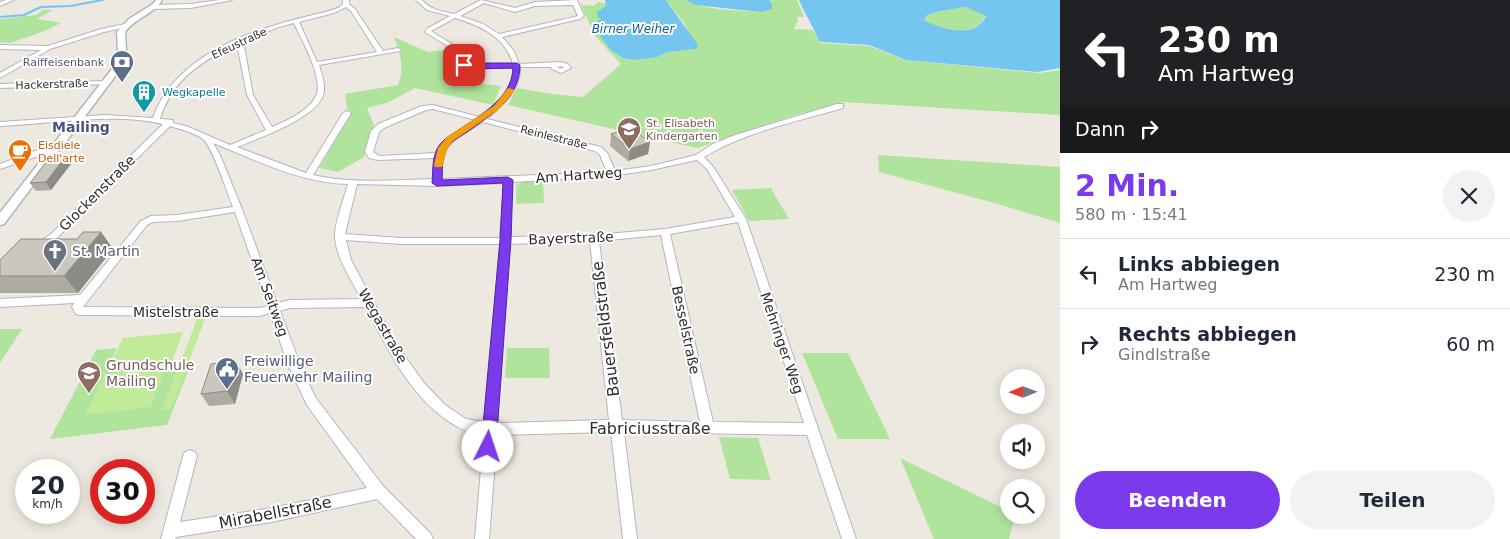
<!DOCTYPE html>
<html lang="de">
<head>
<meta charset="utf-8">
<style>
  body { margin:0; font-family:"DejaVu Sans",sans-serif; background:#f2f2f3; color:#1f2937; height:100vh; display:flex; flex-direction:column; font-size:19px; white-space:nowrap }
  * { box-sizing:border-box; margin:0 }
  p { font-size:16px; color:#747a83 }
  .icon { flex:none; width:28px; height:28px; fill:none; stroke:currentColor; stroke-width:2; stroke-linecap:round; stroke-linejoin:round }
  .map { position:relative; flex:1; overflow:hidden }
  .panel { display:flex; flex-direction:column; background:#fff; width:450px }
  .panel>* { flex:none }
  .top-card { background:#202124; color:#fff; overflow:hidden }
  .needle { width:32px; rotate:269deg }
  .tools { position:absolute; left:1000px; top:369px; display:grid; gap:10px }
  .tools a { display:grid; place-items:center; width:45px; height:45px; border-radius:50%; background:#fff; box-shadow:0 2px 12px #0003; font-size:25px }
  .speed { position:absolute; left:15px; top:459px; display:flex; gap:10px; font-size:25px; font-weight:700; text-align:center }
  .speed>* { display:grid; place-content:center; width:65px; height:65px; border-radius:50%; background:#fff; box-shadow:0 2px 12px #0003; line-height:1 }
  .speed small { font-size:12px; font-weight:400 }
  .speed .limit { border:8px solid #d22; background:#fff; color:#111 }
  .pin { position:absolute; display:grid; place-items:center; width:42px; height:42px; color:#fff; margin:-21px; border-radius:10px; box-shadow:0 2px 8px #0006 }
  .me { position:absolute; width:55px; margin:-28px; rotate:4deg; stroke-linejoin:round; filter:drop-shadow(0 0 4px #0008) }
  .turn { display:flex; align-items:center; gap:18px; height:105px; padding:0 15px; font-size:22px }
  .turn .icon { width:65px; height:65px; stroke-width:2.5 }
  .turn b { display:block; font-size:35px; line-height:42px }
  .then { display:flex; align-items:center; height:48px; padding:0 15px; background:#0003; gap:10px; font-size:19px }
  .round { display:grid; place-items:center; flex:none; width:52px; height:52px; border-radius:26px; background:#f2f2f3 }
  .overview { display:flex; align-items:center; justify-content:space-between; height:85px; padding:0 15px }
  h1 { font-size:30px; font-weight:600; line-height:38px; color:#7c3aed }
  .cta { display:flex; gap:10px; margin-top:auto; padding:10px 15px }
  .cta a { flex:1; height:58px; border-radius:30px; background:#7c3aed; color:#fff; font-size:20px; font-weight:600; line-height:58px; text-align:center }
  .cta a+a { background:#f2f2f3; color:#1f2937 }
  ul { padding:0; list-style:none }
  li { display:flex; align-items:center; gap:15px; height:70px; padding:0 15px; border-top:1px solid #e0e1e3 }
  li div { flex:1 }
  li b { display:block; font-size:19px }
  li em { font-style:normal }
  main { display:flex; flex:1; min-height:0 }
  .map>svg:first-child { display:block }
</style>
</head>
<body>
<main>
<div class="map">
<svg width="1060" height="539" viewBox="0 0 1060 539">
  <rect width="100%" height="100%" fill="#eee9e0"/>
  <path fill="#b0e49d" d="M 666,0 L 686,0 L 695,5 L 718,9 L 761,12 L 772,4 L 769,0 L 797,0 L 804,17 L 797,17 L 798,20 L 794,29 L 813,30 L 820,43 L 869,46 L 905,60 L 1040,73 L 1060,70 L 1060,115 L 843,102 L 792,116 L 697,148 L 508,105 L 517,88 L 553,94 L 583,97 L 621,64 L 595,36 L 581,5 L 594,6 L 599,2 L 607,4 L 600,21 L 623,58 C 639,61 652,57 667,52 C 676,49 686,50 696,49 L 684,23 Z
    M 966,7 L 986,15 C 974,39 944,30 924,21 L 927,15 L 940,11 Z
    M 43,10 L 53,10 L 37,19 L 61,23 L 45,31 L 10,43 L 0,42 L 0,19 L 36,15 Z
    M 394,37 L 428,52 L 450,49 L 458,61 L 458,68 L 485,68 L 483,84 L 501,86 L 493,105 L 415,88 L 389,102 L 367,108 L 374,125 L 364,157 L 338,172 L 319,168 L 352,112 L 347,109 L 345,94 L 398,85 C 405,69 400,52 394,37 Z
    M 878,155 L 1060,167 L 1060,223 L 998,204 L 879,172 Z
    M 526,180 L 543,180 L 544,203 L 516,204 L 516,185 Z
    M 771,188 L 789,219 L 749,221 L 732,190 Z
    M 0,329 L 22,329 L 0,363 Z
    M 117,348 L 106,370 L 192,361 L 167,425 L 50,439 L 96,350 Z
    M 507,348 L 549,348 L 550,378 L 505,378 Z
    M 802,353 L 848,353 L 890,439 L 838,439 Z
    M 719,437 L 758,438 L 771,480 L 730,479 Z
    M 900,458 L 1009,511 L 1009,515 L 1015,515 L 1009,539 L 934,539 Z"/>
  <path fill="#c2eb99" d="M 197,319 L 205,319 L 171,409 L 162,410 Z
    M 183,332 L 172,361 L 109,367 L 123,338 Z
    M 165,368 L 151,407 L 85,415 L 104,375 Z"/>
  <path fill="#74c5ef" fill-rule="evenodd" d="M 605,0 L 666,0 L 698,45 L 696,49 L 668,52 L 657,57 L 634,60 L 623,58 L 611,50 L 595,30 L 595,23 L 601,19 L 598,17 L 597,12 L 606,6 Z
    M 686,0 L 769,0 L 772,4 L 772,9 L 761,12 L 695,5 Z
    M 799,0 L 1060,0 L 1060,68 L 1037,72 L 906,60 L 869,45 L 822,42 L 819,41 C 813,26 805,14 799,0 ZM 966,7 L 986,16 C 975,39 943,30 924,20 L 927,15 L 940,11 Z"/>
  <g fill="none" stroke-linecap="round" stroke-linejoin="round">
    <path stroke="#74c5ef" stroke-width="2" d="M 0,17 L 24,15 L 41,7 L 70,6 L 103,0"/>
    <g stroke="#b3b5c0" stroke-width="2">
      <path id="minor" d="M 6,0 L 14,0 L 0,6 L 0,2 Z
        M 219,0 L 232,0 L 191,8 L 153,9 L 150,7 L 153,5 L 191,4 Z
        M 343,0 L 349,0 L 349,4 L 355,9 L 383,51 L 398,48 L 401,50 L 400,51 L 319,65 C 322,75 326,86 323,96 C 314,119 259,138 237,147 L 306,173 L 343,113 L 347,111 L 351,113 L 313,175 C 350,184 395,180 433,179 L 435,158 L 378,160 L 369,158 L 365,152 L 371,131 L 378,124 L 422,106 L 433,105 L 480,117 C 496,104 514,89 513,68 L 466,67 L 460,64 L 451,48 L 425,32 L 428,28 L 450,16 L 427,10 L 416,0 L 422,0 C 430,10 442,11 454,14 L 481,0 L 515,8 L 535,2 L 577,0 L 584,16 L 580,19 L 502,37 L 514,51 L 519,64 L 561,62 L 568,64 L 571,68 L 561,73 L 552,69 L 551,67 L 520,67 C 521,90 503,105 487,119 L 601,147 L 608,154 L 615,171 L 651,166 L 696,155 L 713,144 L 735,135 L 837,104 L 843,104 L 843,108 C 799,121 742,133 704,157 L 714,168 L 746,219 L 856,539 L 842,539 L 807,435 L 624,432 L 637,539 L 623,539 L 611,432 L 497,435 L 489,539 L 475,539 L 484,434 C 475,432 465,432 458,427 C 413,402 388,351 366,307 L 290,308 L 280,311 L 301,367 L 315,397 L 384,487 L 431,534 L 433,539 L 416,539 L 377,499 L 272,522 L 176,537 L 175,539 L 161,539 L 183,456 L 185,452 L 190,450 L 195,452 L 197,456 L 180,522 L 272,508 L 367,488 L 307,405 L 289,367 L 270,313 L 259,316 L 80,315 L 76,314 L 72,307 L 74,303 L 0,307 L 0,299 L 80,295 L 141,221 L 151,216 L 177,215 L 233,207 C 227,192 213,148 203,139 C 195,133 180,129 170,126 L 57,238 L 41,249 L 35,249 L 33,247 L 35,245 L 51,234 L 163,124 C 115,112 50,124 0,126 L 0,122 L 105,115 L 153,118 C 170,67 227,39 276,25 C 296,18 318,15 338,8 L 343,4 ZM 484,3 L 515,12 L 535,6 L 573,5 L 578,16 L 499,34 L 483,24 L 460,16 ZM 346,7 L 351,11 L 377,52 L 317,62 L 299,22 L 334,13 ZM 455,18 C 479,25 506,37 513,64 L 469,64 L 464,62 L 455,46 L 431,31 ZM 294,23 C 302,41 324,78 316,96 C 309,111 286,121 272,127 L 253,95 L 243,41 L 279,27 ZM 237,44 L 247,95 L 266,130 L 230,145 L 186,126 L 173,123 L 173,120 L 160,119 C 172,79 202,61 237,44 ZM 561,66 L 564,67 L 561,69 L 557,67 ZM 433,109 L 476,120 L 447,138 L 436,153 L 379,156 L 373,152 L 379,132 L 384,128 L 426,110 ZM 483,122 L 595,151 L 600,155 L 607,172 L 441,179 C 443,140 452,141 483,122 ZM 213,143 C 256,160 301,183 348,184 C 344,199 334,223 335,238 C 337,260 352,280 361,299 L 290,300 L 277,303 L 242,209 L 220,155 ZM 697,160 L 707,169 L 735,217 L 665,229 L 594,235 L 510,237 L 512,182 L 612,176 L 651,170 ZM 504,183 L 500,238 L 401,238 L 345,234 L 357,184 L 437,186 ZM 235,212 L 268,306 L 259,308 L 83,307 L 147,225 L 153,222 L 177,221 ZM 738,222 L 804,423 L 713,422 L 670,234 ZM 661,235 L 700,422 L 622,420 L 599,241 ZM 346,240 L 401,244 L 500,244 L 485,422 L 466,419 L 445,405 L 424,383 L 395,342 L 351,260 ZM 590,241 L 609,420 L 497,423 L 509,244 Z
        M 125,24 L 128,26 L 127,27 L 104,32 L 50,49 L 0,78 L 0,73 L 41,50 L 0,49 L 0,45 L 48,46 L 101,29 Z
        M 105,81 L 108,83 L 107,84 L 0,88 L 0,84 Z
        M 55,147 L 59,149 L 58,151 L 41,155 L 0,169 L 0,164 L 35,151 Z"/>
    </g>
    <g stroke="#b3b5c0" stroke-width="3">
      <path id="tertiary" d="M 156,0 L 162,0 C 154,14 135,18 125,32 L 126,51 L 119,71 L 4,224 L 0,225 L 0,213 L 112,69 L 118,51 L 117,32 L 129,19 L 153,4 Z"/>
    </g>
    <use href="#minor" fill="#fff" fill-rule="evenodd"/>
    <use href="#tertiary" fill="#fff" fill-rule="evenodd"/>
  </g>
  <path fill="#aeaba3" d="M 611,134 L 650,142 L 648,154 L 628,161 L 610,146 Z
    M 66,156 L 71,164 L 51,190 L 36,191 L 30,183 Z
    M 101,232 L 113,249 L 78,293 L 0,293 L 0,260 Z
    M 243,374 L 235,404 L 209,406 L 201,394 Z"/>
  <path fill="#8d8b85" d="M 650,142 L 648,154 L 628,161 L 630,149 Z
    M 66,156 L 71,164 L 51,190 L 46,182 Z
    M 101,232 L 113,249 L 78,293 L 64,276 Z
    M 236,361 L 243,374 L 235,404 L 227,391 Z"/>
  <path fill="#cac7be" stroke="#8d8b85" d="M 631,128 L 650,142 L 630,149 L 611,134 Z
    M 66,156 L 46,182 L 30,183 L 50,157 Z
    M 83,232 L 101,232 L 64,276 L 0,276 L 0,260 L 21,239 L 77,239 Z
    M 236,361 L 227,391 L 201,394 L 211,364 Z"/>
  <path fill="#7c3aed" stroke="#51269a" d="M 461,63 L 517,63 L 520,65 C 520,98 491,115 467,132 C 460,137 451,141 446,149 C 441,158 443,171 442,180 L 508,177 L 513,180 L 511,240 L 496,447 L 494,452 L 488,454 L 483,452 L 481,447 L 500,240 L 503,183 L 437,186 L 432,183 C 433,172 432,159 437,149 C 441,141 449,136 457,131 C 480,115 512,99 513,68 L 473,69 L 461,66 Z"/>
  <path fill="#f59e0b" d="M 508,88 L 515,90 L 499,109 L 453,141 L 447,148 L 443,165 L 442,167 L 435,167 L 434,165 L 438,148 L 447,137 L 494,106 Z"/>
  <defs>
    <g id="bank-pin" transform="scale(1.25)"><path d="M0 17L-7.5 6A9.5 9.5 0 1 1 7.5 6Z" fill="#5c6f8a" stroke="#fff"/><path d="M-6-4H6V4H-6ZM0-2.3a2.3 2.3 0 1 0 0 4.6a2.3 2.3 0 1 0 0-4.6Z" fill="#fff"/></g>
    <g id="building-pin" transform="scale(1.25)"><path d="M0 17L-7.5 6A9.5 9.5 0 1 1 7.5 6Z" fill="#0f9aa8" stroke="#fff"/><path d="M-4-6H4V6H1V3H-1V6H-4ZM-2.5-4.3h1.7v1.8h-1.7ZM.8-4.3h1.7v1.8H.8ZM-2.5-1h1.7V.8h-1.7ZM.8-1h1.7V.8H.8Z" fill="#fff"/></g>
    <g id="school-pin" transform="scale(1.25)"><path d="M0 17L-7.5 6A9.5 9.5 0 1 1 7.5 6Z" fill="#8d6e63" stroke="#fff"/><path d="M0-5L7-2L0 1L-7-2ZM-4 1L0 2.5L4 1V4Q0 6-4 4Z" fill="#fff"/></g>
    <g id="cafe-pin" transform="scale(1.25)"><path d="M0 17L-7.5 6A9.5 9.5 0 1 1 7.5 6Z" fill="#e8710a" stroke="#fff"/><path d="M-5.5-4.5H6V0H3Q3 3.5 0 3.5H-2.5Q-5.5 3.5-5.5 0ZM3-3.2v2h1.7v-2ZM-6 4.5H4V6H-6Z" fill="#fff"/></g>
    <g id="church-pin" transform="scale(1.25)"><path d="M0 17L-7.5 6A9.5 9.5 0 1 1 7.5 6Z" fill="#6b7280" stroke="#fff"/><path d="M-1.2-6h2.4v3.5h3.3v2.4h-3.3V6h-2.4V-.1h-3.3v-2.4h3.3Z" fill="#fff"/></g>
    <g id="civic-pin" transform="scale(1.25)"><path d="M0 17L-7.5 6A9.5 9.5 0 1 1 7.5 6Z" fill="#5c6f8a" stroke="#fff"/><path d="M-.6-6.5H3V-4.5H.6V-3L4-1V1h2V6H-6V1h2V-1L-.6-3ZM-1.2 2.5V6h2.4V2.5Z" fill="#fff"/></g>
  </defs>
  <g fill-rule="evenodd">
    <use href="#bank-pin" x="122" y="62"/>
    <use href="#building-pin" x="144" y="92"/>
    <use href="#school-pin" x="629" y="129"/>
    <use href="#cafe-pin" x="20" y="151"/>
    <use href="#church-pin" x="55" y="251"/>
    <use href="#civic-pin" x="227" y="369"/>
    <use href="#school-pin" x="89" y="373"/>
  </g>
  <g text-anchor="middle" stroke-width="4" stroke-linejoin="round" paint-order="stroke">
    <g font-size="11" fill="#2d2d2d" stroke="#fff">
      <text transform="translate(239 43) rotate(-25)" y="4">Efeustraße</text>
      <text transform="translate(52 84) rotate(-2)" y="4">Hackerstraße</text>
      <text transform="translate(554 137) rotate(14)" y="4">Reinlestraße</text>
    </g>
    <g font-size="11" fill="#4e5e75" stroke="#fff" text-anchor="end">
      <text x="104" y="66">Raiffeisenbank</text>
    </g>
    <g font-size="11" fill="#0d838f" stroke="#fff" text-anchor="start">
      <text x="162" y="96">Wegkapelle</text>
    </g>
    <g font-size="11" fill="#785e54" stroke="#fff" text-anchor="start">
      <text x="646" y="127">St. Elisabeth<tspan x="646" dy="13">Kindergarten</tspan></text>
    </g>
    <g font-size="11" fill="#c56008" stroke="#fff" text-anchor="start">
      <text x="38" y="149">Eisdiele<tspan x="38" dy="13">Dell'arte</tspan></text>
    </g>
    <g font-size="12" font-style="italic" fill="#0d62a1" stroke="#fff">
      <text x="633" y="33">Birner Weiher</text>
    </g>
    <g font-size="14" font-weight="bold" fill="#4c527f" stroke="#fff">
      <text x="81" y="132">Mailing</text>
    </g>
    <g font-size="14" fill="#2d2d2d" stroke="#fff">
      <text transform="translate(579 175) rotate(-4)" y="5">Am Hartweg</text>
      <text transform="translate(97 193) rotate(-45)" y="5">Glockenstraße</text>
      <text transform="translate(571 238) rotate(-2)" y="5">Bayerstraße</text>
      <text transform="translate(270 297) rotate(70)" y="5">Am Seitweg</text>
      <text x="176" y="317">Mistelstraße</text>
      <text transform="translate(383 326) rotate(60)" y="5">Wegastraße</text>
      <text transform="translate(686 330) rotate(78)" y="5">Besselstraße</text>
      <text transform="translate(782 343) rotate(71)" y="5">Mehringer Weg</text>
    </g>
    <g font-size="14" fill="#5b616d" stroke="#fff" text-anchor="start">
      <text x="72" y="256">St. Martin</text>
    </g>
    <g font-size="14" fill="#4e5e75" stroke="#fff" text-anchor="start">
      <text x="244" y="366">Freiwillige<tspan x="244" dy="16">Feuerwehr Mailing</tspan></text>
    </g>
    <g font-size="14" fill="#785e54" stroke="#fff" text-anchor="start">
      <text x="106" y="370">Grundschule<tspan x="106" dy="16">Mailing</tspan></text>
    </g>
    <g font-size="16" fill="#2d2d2d" stroke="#fff">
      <text transform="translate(605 329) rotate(-97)" y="6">Bauersfeldstraße</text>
      <text x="650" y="434">Fabriciusstraße</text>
      <text transform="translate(275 512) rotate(-11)" y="6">Mirabellstraße</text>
    </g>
  </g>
</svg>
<div class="tools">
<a><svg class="needle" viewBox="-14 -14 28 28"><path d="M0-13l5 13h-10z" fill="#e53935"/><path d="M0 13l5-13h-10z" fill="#747a83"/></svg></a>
<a><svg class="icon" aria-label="sound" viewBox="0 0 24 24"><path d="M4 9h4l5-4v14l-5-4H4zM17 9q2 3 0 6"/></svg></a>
<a><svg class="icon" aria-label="search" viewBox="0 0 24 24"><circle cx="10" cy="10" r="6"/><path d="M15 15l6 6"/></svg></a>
</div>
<div class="speed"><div>20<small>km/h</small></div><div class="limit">30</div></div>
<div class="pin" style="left:464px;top:65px;background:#d93025"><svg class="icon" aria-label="arrive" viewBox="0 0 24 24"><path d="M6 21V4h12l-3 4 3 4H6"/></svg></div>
<svg class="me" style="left:488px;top:447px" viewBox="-20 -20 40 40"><circle r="19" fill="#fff"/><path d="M0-13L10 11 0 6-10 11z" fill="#7c3aed"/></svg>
</div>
<section class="panel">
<div class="top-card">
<div class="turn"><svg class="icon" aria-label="left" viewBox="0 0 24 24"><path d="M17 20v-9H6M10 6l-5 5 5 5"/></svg><div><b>230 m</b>Am Hartweg</div></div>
<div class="then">Dann<svg class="icon" aria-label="right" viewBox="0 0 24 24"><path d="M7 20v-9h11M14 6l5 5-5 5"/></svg></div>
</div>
<div class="overview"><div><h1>2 Min.</h1><p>580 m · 15:41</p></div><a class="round"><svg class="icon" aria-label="close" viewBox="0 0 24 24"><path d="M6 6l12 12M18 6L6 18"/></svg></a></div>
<ul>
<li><svg class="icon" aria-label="left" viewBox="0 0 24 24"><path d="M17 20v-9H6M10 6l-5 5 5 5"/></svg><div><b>Links abbiegen</b><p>Am Hartweg</p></div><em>230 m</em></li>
<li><svg class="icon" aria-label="right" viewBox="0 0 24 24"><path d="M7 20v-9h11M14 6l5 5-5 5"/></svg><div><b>Rechts abbiegen</b><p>Gindlstraße</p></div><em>60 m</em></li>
</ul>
<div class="cta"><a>Beenden</a><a>Teilen</a></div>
</section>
</main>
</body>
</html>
